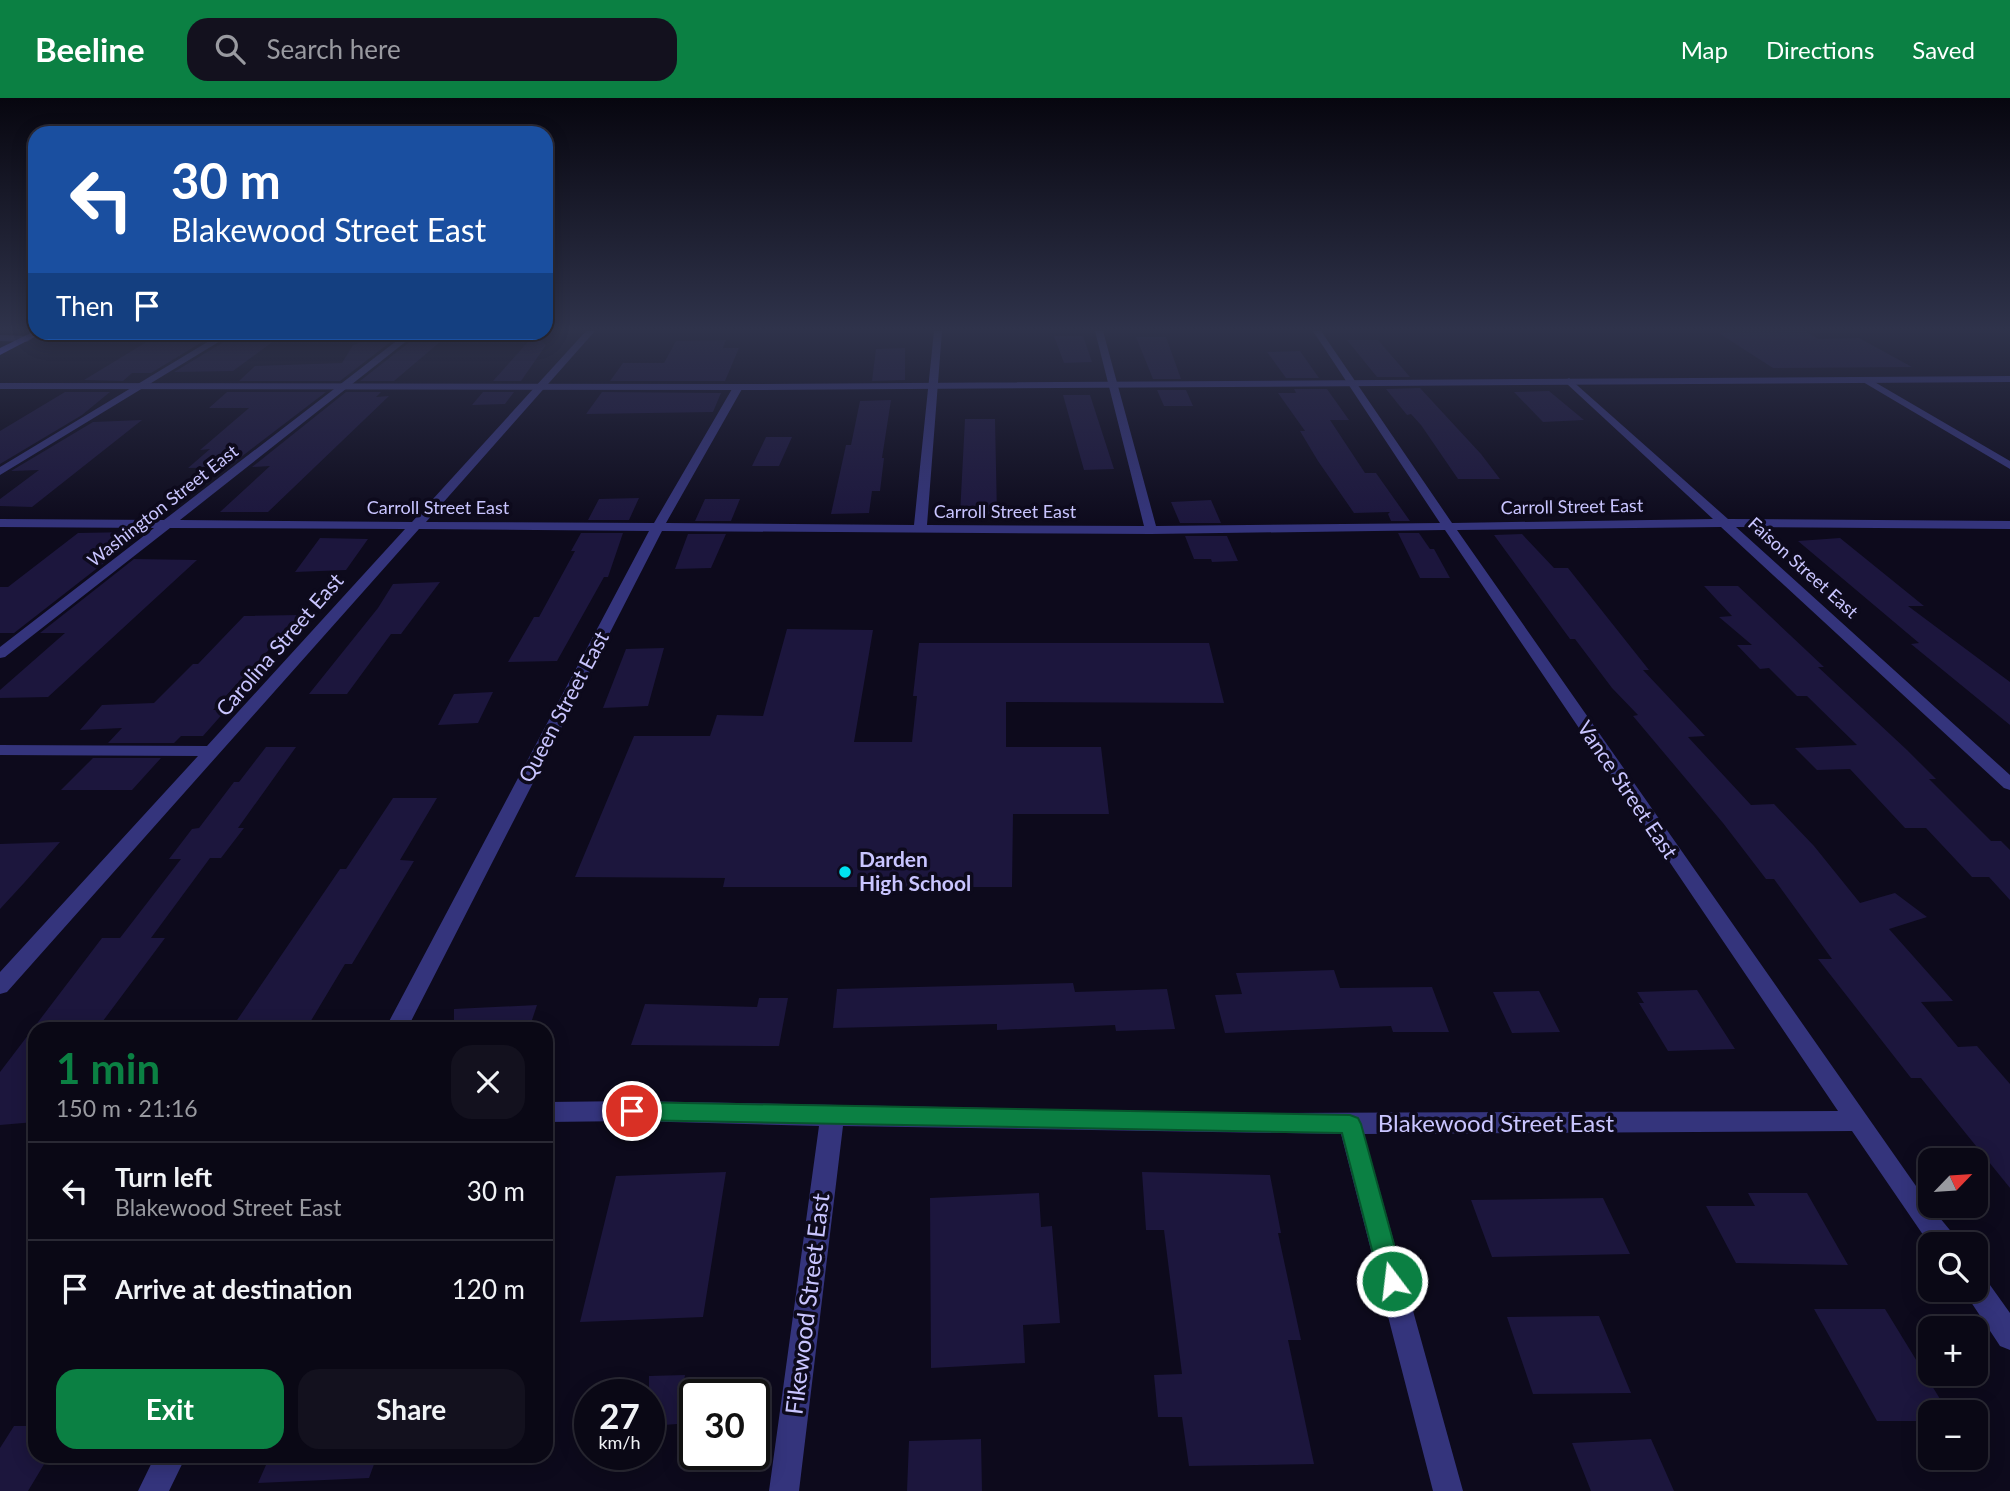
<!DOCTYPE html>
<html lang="en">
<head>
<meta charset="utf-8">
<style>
  body { margin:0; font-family:Lato,sans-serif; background:#13111e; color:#f1f3f6; height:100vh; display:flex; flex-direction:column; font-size:26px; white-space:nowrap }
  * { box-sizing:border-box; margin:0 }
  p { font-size:23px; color:#999aa0 }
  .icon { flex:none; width:38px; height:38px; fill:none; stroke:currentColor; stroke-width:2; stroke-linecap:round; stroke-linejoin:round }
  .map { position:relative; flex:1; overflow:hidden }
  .side { position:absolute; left:28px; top:924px; width:525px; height:441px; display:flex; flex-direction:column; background:#0a0815; border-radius:21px; box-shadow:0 4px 18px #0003,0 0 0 2px #2a2934 }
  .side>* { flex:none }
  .top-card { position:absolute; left:28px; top:28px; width:525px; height:214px; border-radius:21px; box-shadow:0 4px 18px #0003,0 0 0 2px #2a2934; background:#1a4fa0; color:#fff; overflow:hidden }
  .needle { width:46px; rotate:65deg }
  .controls { position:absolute; left:1918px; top:1050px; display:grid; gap:14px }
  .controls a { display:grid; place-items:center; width:70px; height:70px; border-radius:14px; background:#0a0815; box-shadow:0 4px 18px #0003,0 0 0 2px #2a2934; font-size:35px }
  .speed { position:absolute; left:574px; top:1281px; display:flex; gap:14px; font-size:35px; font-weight:700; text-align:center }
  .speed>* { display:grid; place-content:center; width:91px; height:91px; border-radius:50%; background:#0a0815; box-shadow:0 4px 18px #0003,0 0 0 2px #2a2934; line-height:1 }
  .speed small { font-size:18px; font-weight:400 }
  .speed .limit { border:4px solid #111; border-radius:10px; background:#fff; color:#111 }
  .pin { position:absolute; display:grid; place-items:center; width:60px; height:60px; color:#fff; margin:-30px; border:4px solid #fff; border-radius:50%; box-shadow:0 2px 7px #0007 }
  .me { position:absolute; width:77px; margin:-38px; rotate:345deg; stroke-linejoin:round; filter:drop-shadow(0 0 5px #0008) }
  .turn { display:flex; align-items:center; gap:24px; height:147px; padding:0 28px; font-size:32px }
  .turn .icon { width:91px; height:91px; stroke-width:2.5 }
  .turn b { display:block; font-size:49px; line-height:60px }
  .then { display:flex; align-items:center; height:66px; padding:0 28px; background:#0003; gap:14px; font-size:26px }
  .round { display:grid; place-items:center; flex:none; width:74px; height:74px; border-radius:21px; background:#13111e }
  .summary { display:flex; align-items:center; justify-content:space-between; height:119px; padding:0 28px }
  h1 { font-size:42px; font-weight:700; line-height:52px; color:#0b8043 }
  .button { display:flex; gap:14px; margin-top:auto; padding:14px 28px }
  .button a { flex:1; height:80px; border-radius:21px; background:#0b8043; color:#fff; font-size:28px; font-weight:700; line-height:80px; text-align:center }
  .button a+a { background:#13111e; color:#f1f3f6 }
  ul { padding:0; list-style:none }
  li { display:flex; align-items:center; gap:21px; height:98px; padding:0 28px; border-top:2px solid #2a2934 }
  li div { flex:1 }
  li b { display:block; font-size:26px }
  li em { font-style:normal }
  header { display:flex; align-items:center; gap:42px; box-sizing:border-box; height:98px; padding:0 35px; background:#0b8043; color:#fff }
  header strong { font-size:33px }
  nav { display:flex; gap:38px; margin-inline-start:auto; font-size:24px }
  .search { width:490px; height:63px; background:#13111e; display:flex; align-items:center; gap:18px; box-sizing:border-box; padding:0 24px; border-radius:21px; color:#999aa0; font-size:26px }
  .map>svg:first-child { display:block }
</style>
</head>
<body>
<header>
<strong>Beeline</strong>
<div class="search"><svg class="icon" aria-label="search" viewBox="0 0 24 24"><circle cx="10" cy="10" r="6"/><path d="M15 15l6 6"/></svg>Search here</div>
<nav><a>Map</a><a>Directions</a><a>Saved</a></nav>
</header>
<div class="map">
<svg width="2010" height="1393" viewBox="0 0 2010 1393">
  <rect width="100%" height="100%" fill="#0d0a1c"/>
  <path fill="#1c163d" d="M 1806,233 L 1818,241 L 1859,240 L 1912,269 L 1773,270 L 1717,234 Z
    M 163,234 L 217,235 L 151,275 L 132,275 L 123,283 L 84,282 Z
    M 237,236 L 282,237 L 233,273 L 174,274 Z
    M 534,237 L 546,247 L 521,283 L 493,283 Z
    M 447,238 L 394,283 L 360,283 L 416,239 Z
    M 1054,238 L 1083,238 L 1092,264 L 1064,265 Z
    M 397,239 L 340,283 L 239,283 L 255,268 L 342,265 L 353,247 L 357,246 L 363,240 Z
    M 1136,239 L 1166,239 L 1181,281 L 1153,281 Z
    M 726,242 L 723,250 L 739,250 L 725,283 L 610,283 L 623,265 L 664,265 L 676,243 Z
    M 1347,242 L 1378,242 L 1410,279 L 1377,279 Z
    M 905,250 L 905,282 L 872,283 L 876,251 Z
    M 1300,253 L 1319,280 L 1286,280 L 1267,254 Z
    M 1420,290 L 1481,356 L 1500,381 L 1458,381 L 1421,327 L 1411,316 L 1407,317 L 1386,291 Z
    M 1294,291 L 1327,291 L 1349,322 L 1330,322 L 1365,375 L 1376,375 L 1410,423 L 1391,423 L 1388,416 L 1390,414 L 1354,415 L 1318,363 L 1300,333 L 1305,333 L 1278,295 L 1296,295 Z
    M 1157,292 L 1186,292 L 1193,308 L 1164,308 Z
    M 1549,293 L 1584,322 L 1543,324 L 1514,294 Z
    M 65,294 L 110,294 L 82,317 L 0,366 L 0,333 Z
    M 227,294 L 326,294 L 228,369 L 188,370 L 210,351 L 200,352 L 249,310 L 209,310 Z
    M 346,294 L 381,294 L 376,299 L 389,298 L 268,414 L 220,414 L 270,368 L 252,369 Z
    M 483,294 L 514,294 L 505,306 L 472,307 Z
    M 602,294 L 721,295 L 713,314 L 586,316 Z
    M 1063,297 L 1090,297 L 1114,371 L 1084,372 Z
    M 891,302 L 882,360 L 884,360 L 880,393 L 872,393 L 869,415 L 831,416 L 846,347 L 851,347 L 860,303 Z
    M 965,321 L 995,321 L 997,417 L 960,417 Z
    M 142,322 L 32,409 L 0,408 L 0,401 L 39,372 L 11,373 L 93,324 Z
    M 766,339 L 792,339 L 779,368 L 752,368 Z
    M 639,400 L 629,422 L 588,422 L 599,401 Z
    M 705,401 L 740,401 L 731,423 L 695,423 Z
    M 1211,402 L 1221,425 L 1180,425 L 1171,404 Z
    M 132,434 L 101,461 L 109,461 L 14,535 L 0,535 L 0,489 L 8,489 L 78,435 Z
    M 581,435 L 623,435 L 608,479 L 604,479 L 557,563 L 508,564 L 534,519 L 539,519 L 575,453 L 571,453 Z
    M 1398,435 L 1419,435 L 1430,451 L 1434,451 L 1450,480 L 1420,480 Z
    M 688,436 L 726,436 L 711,470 L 675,471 Z
    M 1522,436 L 1554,470 L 1568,470 L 1649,572 L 1643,572 L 1705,638 L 1688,639 L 1751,707 L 1774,706 L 1814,748 L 1860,805 L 1895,795 L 1927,819 L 1889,831 L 1953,903 L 1921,904 L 1958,949 L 1977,948 L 2010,986 L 2010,1090 L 1921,980 L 1911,980 L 1818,861 L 1832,861 L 1774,781 L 1766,781 L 1723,725 L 1633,618 L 1638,617 L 1612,590 L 1575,541 L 1570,541 L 1494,437 Z
    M 1185,438 L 1227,438 L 1238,463 L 1212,464 L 1211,461 L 1194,461 Z
    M 320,440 L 368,441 L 346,472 L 295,474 Z
    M 1840,440 L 1924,508 L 1908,508 L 2010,584 L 2010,627 L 1911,546 L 1919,545 L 1798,443 Z
    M 134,461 L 197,462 L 48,599 L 0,600 L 0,592 L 65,535 L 40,535 Z
    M 440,484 L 401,536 L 391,536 L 347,596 L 309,596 L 378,510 L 393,486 Z
    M 1704,488 L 1738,488 L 1824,569 L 1818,569 L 1907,652 L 1936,681 L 1929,681 L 1991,743 L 2001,743 L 2010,752 L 2010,802 L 1989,779 L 1972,779 L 1926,730 L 1905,730 L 1850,671 L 1817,672 L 1795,650 L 1857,647 L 1807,598 L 1797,598 L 1769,570 L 1760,571 L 1737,547 L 1752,547 L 1719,519 L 1732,518 Z
    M 301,517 L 213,612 L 226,612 L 203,638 L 181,638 L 174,645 L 108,645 L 122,630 L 80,632 L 102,607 L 154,605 L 193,566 L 198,566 L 244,518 Z
    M 787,531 L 873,532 L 854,644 L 912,644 L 917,598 L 913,598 L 919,545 L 1209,545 L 1224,605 L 1006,604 L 1006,649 L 1101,649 L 1109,716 L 1013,716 L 1012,789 L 723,789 L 725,780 L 575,779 L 634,638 L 710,638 L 717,617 L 763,618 Z
    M 664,550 L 648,608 L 603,610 L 626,551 Z
    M 493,594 L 478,625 L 438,627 L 454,596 Z
    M 266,649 L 296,649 L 238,730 L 244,730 L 221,760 L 210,760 L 151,840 L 165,840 L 97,931 L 35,931 L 35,1024 L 0,1027 L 0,974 L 102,840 L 120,840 L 181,761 L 169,761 L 192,731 L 199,730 L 234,684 L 239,684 Z
    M 93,660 L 161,660 L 132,692 L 61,692 Z
    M 393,700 L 437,700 L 400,762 L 414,763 L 352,866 L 345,866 L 306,931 L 231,931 L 340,771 L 346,771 Z
    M 60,744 L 24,785 L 0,811 L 0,746 Z
    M 1334,872 L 1340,890 L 1432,889 L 1449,934 L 1393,934 L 1391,928 L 1225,935 L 1215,897 L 1242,896 L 1236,875 Z
    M 1073,885 L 1075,894 L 1167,891 L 1175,931 L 1116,933 L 1115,927 L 997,932 L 997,926 L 833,930 L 837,891 Z
    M 1697,892 L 1735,951 L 1668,953 L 1639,905 L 1644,905 L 1637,894 Z
    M 1539,893 L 1560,934 L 1512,935 L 1493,894 Z
    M 759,900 L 788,900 L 779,948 L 631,947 L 645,906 L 757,909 Z
    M 537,907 L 529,931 L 454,931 L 454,911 Z
    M 726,1074 L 703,1219 L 580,1224 L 616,1078 Z
    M 1142,1074 L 1270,1077 L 1281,1135 L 1278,1135 L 1301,1242 L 1288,1242 L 1314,1366 L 1189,1368 L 1182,1319 L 1158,1319 L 1154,1277 L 1182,1276 L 1164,1132 L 1146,1132 Z
    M 1039,1095 L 1041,1129 L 1052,1128 L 1060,1225 L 1023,1227 L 1025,1265 L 931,1270 L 930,1100 Z
    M 1748,1095 L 1807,1095 L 1848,1167 L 1736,1165 L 1706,1108 L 1755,1108 Z
    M 1603,1100 L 1630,1156 L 1492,1159 L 1471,1102 Z
    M 1814,1211 L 1885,1211 L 1948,1314 L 1930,1314 L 1930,1323 L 1877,1323 Z
    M 1599,1218 L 1631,1295 L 1533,1296 L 1507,1219 Z
    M 685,1277 L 677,1326 L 649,1328 L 649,1278 Z
    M 14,1328 L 35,1328 L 35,1358 L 49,1358 L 28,1393 L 0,1393 L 0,1350 Z
    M 981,1341 L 982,1393 L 907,1393 L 909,1343 Z
    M 1651,1341 L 1674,1393 L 1591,1393 L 1572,1345 Z
    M 270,1358 L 377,1358 L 369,1380 L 258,1385 Z"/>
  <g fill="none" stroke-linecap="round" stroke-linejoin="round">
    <path fill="#34347c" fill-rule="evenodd" d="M 586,233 L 595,233 L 426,424 L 654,425 L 732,291 L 737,288 L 742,291 L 666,425 L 914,427 L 934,233 L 942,233 L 927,427 L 1144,428 L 1095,233 L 1103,233 L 1156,428 L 1440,425 L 1313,233 L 1321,233 L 1452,425 L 1713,421 L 1566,285 L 1564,283 L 1569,280 L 1728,421 L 2010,423 L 2010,431 L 1736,429 L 2010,677 L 2010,692 L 2004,690 L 1721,429 L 1457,432 L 1930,1108 L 1954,1137 L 1958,1146 L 1930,1147 L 1852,1033 L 1364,1036 L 1463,1393 L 1433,1393 L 1341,1036 L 843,1028 L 799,1393 L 769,1393 L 819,1028 L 633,1023 L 546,1024 L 546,1004 L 633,1003 L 1245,1015 L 1838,1013 L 1445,432 L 1151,436 L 662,433 L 407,931 L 385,931 L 649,433 L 419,431 L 7,894 L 0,896 L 0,874 L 198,658 L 0,657 L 0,647 L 207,648 L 405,431 L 170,430 L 5,559 L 0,560 L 0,549 L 154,430 L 0,429 L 0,421 L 164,422 L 408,234 L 418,234 L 180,422 L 412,424 Z
      M 224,234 L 235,234 L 0,377 L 0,369 Z
      M 0,237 L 27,238 L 32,241 L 27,244 L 0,243 Z
      M 1866,279 L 2010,363 L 2010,371 L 1863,284 L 1861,282 Z
      M 1976,1176 L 1985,1180 L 2010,1215 L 2010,1252 L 2000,1248 L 1967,1198 L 1964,1192 L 1976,1192 Z
      M 155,1358 L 186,1358 L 169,1393 L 138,1393 Z"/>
    <path fill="#34347c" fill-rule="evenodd" d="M 2010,278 L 2010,284 L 754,292 L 0,291 L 0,285 L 754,286 Z"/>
    <path fill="#5c5eff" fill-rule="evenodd" d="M 35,233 L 44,234 L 0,257 L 0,250 Z"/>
  </g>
  <linearGradient id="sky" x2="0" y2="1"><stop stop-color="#07060f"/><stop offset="0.54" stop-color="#2f334b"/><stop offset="1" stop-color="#2f334b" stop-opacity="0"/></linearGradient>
  <rect width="2010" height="428" fill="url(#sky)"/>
  <path fill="#0b8043" stroke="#07532c" stroke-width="2" d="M 632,1004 L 1350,1017 L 1358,1020 L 1361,1026 L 1404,1183 L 1400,1192 L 1392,1195 L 1383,1192 L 1380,1183 L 1342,1035 L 632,1022 L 625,1019 L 622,1013 L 625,1006 Z"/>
  <circle fill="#00e1f0" stroke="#0d0a1c" stroke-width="2.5" cx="845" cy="774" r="7"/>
  <g text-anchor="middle" stroke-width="7" stroke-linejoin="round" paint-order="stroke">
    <g font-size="18" fill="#c9c5ff" stroke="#0d0a1c">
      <text transform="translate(163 408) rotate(-38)" y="6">Washington Street East</text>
      <text transform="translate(1572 409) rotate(-1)" y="6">Carroll Street East</text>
      <text x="438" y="416">Carroll Street East</text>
      <text x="1005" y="420">Carroll Street East</text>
      <text transform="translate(1803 470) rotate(42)" y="6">Faison Street East</text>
    </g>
    <g font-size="21" fill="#c9c5ff" stroke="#0d0a1c">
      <text transform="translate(280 547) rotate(-49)" y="7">Carolina Street East</text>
      <text transform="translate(564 609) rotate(-62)" y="7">Queen Street East</text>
      <text transform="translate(1627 692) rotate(56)" y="7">Vance Street East</text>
    </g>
    <g font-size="21" font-weight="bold" fill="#c9c5ff" stroke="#0d0a1c" text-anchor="start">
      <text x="859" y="769">Darden<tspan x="859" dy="24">High School</tspan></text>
    </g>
    <g font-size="24" fill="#c9c5ff" stroke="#0d0a1c">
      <text x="1496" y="1034">Blakewood Street East</text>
      <text transform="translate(808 1206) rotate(-83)" y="8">Fikewood Street East</text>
    </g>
  </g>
</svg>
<div class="controls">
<a><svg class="needle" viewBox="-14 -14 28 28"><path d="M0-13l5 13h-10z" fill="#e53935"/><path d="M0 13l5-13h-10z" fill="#999aa0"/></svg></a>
<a><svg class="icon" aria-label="search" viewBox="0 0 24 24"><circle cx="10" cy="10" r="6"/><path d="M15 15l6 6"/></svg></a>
<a>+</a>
<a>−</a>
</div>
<div class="speed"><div>27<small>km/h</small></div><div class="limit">30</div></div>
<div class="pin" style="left:632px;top:1013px;background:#d93025"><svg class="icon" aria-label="arrive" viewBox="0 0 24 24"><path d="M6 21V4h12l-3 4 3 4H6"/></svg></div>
<svg class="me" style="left:1392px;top:1183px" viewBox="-20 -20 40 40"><circle r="17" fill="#0b8043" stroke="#fff" stroke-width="3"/><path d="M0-11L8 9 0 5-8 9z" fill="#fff"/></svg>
<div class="top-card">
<div class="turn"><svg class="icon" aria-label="left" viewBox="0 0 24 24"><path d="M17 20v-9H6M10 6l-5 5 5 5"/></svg><div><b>30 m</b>Blakewood Street East</div></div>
<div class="then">Then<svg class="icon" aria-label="arrive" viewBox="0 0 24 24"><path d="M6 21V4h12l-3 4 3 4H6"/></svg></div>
</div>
<section class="side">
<div class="summary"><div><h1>1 min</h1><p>150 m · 21:16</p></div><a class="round"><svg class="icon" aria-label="close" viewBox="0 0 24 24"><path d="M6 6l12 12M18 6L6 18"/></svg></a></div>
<ul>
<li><svg class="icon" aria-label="left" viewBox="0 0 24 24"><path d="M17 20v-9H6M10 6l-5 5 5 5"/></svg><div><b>Turn left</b><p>Blakewood Street East</p></div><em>30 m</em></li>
<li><svg class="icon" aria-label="arrive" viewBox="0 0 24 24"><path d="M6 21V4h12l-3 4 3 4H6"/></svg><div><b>Arrive at destination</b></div><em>120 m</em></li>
</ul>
<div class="button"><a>Exit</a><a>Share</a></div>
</section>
</div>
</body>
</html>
